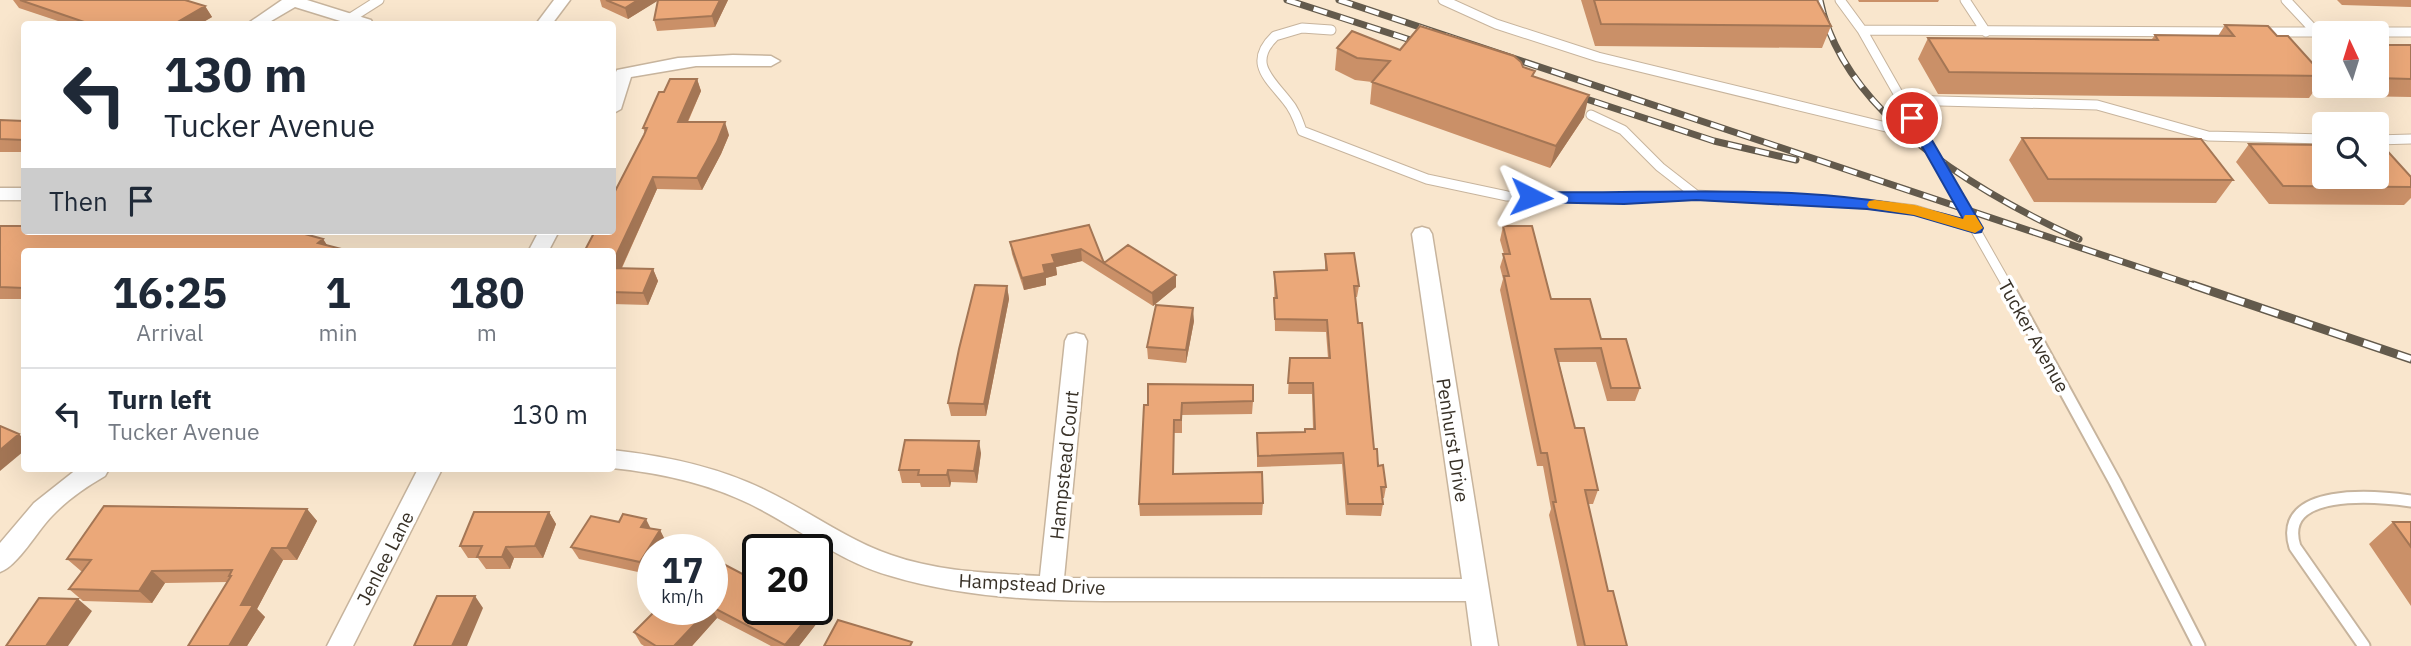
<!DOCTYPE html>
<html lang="en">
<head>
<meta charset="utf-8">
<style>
  body { margin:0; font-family:"IBM Plex Sans",sans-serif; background:#f2f2f3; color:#1f2937; height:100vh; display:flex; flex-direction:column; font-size:26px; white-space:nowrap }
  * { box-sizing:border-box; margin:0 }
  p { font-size:23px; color:#747a83 }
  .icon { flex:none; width:38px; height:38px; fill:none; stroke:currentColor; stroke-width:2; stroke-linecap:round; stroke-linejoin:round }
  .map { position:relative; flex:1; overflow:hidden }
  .drawer { position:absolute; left:21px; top:248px; width:595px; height:224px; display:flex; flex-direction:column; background:#fff; border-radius:7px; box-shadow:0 7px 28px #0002 }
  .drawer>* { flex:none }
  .hud { position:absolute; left:21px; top:21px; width:595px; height:214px; border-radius:7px; box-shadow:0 7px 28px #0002; background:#fff; color:#1f2937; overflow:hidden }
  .needle { width:46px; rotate:356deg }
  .tools { position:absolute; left:2312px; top:21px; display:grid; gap:14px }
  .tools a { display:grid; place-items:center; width:77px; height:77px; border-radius:7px; background:#fff; box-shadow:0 7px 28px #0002; font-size:35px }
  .speed { position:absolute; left:637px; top:534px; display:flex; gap:14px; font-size:35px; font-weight:700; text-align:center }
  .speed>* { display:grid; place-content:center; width:91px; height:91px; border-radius:50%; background:#fff; box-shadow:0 7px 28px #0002; line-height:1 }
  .speed small { font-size:18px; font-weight:400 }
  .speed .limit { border:4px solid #111; border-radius:10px; background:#fff; color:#111 }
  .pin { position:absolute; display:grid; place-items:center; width:60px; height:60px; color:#fff; margin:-30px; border:4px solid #fff; border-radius:50%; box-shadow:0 2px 7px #0007 }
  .me { position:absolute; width:77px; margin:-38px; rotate:93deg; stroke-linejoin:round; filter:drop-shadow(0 0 5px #0008) }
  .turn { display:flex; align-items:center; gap:24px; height:147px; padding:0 28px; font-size:32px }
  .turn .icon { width:91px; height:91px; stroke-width:2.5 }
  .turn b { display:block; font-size:49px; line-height:60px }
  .then { display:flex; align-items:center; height:66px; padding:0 28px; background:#0003; gap:14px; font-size:26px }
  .eta { display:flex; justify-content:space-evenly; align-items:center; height:119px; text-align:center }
  .eta b { font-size:42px; font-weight:800; line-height:49px }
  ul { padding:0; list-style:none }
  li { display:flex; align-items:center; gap:21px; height:91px; padding:0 28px; border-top:2px solid #e0e1e3 }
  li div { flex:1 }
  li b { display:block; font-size:26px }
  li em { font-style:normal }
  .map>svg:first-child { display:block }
</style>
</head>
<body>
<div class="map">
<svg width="2411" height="646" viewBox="0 0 2411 646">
  <rect width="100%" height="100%" fill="#f9e6cd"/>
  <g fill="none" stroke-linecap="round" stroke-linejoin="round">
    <g stroke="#c7b49d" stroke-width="11">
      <path id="lane-far1" d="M 1443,0 L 1496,24 L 1598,57 L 1923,136
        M 1840,0 L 1862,30 L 2008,287
        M 1965,0 L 1986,32
        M 2286,0 L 2316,32
        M 349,19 L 379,0
        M 1331,30 L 1302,28 L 1275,36 C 1247,63 1270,79 1287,101 C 1295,110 1298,120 1302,131 L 1427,179 L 1507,196 L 1624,199 L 1696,195 L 1867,204 L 1915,210 L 1975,228
        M 1862,30 L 2234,32
        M 2260,32 L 2411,32
        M 1902,100 L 2097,105 L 2208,136 L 2324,139
        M 1591,115 L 1623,130 L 1660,167 L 1696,195
        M 2376,140 L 2411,139"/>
    </g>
    <g stroke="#c7b49d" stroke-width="15">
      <path id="lane" d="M 2007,285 L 2115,482 L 2199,646
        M 2364,646 L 2295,547 C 2276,487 2376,496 2411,501"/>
    </g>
    <g stroke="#c7b49d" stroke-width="3">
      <path id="street" d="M 282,0 L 307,0 L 371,20 L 373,24 L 350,24 L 295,7 L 266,24 L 247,24 Z
        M 554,0 L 570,0 L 552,24 L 536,24 Z
        M 733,55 L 771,56 L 780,61 L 771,66 L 696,66 L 631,77 L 621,109 L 612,114 L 612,80 L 617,70 L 678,58 Z
        M 0,188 L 24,188 L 24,200 L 0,200 Z
        M 1422,227 L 1429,229 L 1432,234 L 1498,646 L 1472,646 L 1466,601 C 1370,601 1275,601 1180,601 C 1084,601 984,604 891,576 C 840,562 797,527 750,504 C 707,483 660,473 612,468 L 612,450 C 666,456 719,467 767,491 C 809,511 847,540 891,555 C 939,572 990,573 1040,576 L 1065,341 L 1068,335 L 1076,333 L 1084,335 L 1087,341 L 1064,578 L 1462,579 L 1412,234 L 1415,229 Z
        M 539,231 L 559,231 L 548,252 L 528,252 Z
        M 77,469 L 109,469 L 105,476 C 86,487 68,499 52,516 C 37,531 18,566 0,572 L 0,543 L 34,503 Z
        M 418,469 L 442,469 L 353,646 L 327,646 Z"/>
    </g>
    <use href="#lane-far1" stroke="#fff" stroke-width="9"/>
    <use href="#lane" stroke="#fff" stroke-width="11"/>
    <use href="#street" fill="#fff" fill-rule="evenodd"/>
    <g stroke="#635a4c" stroke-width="7">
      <path id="rail-far1" d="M 1287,0 L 1426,45
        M 1339,0 L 2198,287
        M 1820,0 C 1843,115 1981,194 2079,239
        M 1568,93 L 1714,141 L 1796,160"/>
    </g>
    <g stroke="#635a4c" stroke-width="9">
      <path id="rail" d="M 2193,285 L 2411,359"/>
    </g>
    <use href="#rail-far1" stroke="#fff" stroke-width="4.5" stroke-dasharray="14" stroke-linecap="butt"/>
    <use href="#rail" stroke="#fff" stroke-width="6" stroke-dasharray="18" stroke-linecap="butt"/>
  </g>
  <path fill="#ca9068" d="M 13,0 L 185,0 L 205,6 L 212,17 L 200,24 L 67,24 L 19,8 Z
    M 600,0 L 728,0 L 715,27 L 657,31 L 654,20 L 658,0 L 628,19 L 602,7 Z
    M 1581,0 L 1817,0 L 1831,26 L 1822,48 L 1595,46 Z
    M 1858,0 L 1939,0 L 1938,2 L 1859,2 Z
    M 2337,0 L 2411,0 L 2411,7 L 2342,5 Z
    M 2225,25 L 2277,36 L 2324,76 L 2324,77 L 2309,98 L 1938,94 L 1918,59 L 1928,38 L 2152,39 L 2155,35 L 2218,36 Z
    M 2376,45 L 2411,45 L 2411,97 L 2353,96 L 2344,86 L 2376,86 Z
    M 1337,48 L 1400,50 L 1523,67 L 1584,117 L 1550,168 L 1370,104 L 1372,82 L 1355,80 L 1335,70 Z
    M 697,79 L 701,91 L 688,122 L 729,135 L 721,154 L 702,190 L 657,189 L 622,268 L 653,269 L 658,281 L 648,305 L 612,304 L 612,252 L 645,133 L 643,128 L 664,92 Z
    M 0,120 L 24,121 L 24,152 L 0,152 Z
    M 2022,138 L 2233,180 L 2216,203 L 2034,202 L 2009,160 Z
    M 2249,144 L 2411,177 L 2411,198 L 2404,205 L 2269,204 L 2236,162 Z
    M 1089,225 L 1104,263 L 1176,287 L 1153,306 L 1082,261 L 1056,267 L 1057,275 L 1046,278 L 1046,285 L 1024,290 L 1012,254 L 1010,242 Z
    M 0,226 L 323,239 L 327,245 L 353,252 L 24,252 L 24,299 L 0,299 Z
    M 1503,226 L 1551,299 L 1601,339 L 1640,388 L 1635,401 L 1607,401 L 1596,362 L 1559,362 L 1575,428 L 1598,490 L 1593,504 L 1588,504 L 1608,591 L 1627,646 L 1577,646 L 1549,515 L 1551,509 L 1543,466 L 1537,466 L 1500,290 L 1503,279 L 1500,267 L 1504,254 L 1500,240 Z
    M 1325,254 L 1359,286 L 1357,297 L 1355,297 L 1374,449 L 1386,487 L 1384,498 L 1382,498 L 1383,504 L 1381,516 L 1346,515 L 1342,464 L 1257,467 L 1257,433 L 1305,432 L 1313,429 L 1312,394 L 1288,394 L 1290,358 L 1328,358 L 1326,332 L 1275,331 L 1274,272 L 1325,270 Z
    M 1007,286 L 1009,299 L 986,416 L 951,416 L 948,403 Z
    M 1194,321 L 1186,363 L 1148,359 L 1147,347 Z
    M 1148,384 L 1253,401 L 1252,414 L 1182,415 L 1182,433 L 1174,433 L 1173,474 L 1263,503 L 1262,515 L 1140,516 L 1139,504 L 1148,405 Z
    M 981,453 L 977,483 L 951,482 L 950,487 L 921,487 L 920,483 L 902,483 L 899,470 Z
    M 307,509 L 317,521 L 297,560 L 283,560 L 257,609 L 265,617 L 247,646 L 188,646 L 228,582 L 165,583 L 152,603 L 83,601 L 69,589 L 83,571 L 81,571 L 67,559 Z
    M 549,512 L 556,524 L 543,558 L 514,558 L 510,569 L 486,569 L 478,558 L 468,558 L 460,546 Z
    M 2393,522 L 2411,522 L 2411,606 L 2369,544 Z
    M 651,528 L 660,530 L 666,542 L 647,574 L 579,559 L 571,547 Z
    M 712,558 L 813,611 L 817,623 L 799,646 L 771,646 L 717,618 L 692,646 L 644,646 L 641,644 L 634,632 L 712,609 Z"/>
  <path fill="#a47655" d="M 638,0 L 659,0 L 628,19 L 625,8 Z
    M 720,0 L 728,0 L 715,27 L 712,16 Z
    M 205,6 L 212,17 L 200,24 L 174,24 Z
    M 697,79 L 701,91 L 682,134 L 678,122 Z
    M 1589,95 L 1584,117 L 1550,168 L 1556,146 Z
    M 725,122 L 729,135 L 721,154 L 702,190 L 697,178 Z
    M 653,177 L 657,189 L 616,280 L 612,272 L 612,264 Z
    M 323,239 L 330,250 L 318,243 Z
    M 1081,249 L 1082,261 L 1056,267 L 1057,275 L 1046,278 L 1046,285 L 1024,290 L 1022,278 L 1043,265 L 1052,255 Z
    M 653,269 L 658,281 L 648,305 L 643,293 Z
    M 1176,275 L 1176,287 L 1153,306 L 1152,293 Z
    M 1007,286 L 1009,299 L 986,416 L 984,404 Z
    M 1193,308 L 1194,321 L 1186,363 L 1186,350 Z
    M 19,434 L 24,439 L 24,451 L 0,471 L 0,450 Z
    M 979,441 L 981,453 L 977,483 L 974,471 Z
    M 948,470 L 951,482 L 950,487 L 947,475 Z
    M 307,509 L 317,521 L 297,560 L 287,548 Z
    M 549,512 L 556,524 L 543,558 L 535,546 Z
    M 646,519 L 652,531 L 641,527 Z
    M 660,530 L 666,542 L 662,550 L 653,550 L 653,564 L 647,574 L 640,562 Z
    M 506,547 L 514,558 L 510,569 L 502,557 Z
    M 272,548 L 283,560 L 257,609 L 265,617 L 247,646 L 229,646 L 241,605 Z
    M 152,571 L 165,583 L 152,603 L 139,591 Z
    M 475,596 L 483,608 L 467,646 L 452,646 Z
    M 78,599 L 92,611 L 68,646 L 46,646 Z
    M 712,608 L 717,618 L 692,646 L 674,646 L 709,609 Z
    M 813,611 L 817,623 L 799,646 L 786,646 L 785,645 Z"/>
  <path fill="#eba879" stroke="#a47655" stroke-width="2" d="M 20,0 L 185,0 L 205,6 L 174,24 L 90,24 Z
    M 606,0 L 638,0 L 625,8 Z
    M 658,0 L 720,0 L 712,16 L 654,20 Z
    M 1594,0 L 1817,0 L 1831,26 L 1601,24 Z
    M 2225,25 L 2268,26 L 2277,36 L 2288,36 L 2324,76 L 1949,72 L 1928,38 L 2158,40 L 2155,35 L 2234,36 Z
    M 1420,26 L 1514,56 L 1521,62 L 1523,67 L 1535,71 L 1532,76 L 1589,95 L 1556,146 L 1372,82 L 1390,61 L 1357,58 L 1337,48 L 1352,31 L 1400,50 Z
    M 2376,45 L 2411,45 L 2411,79 L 2376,78 Z
    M 670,79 L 697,79 L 678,122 L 725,122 L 717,142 L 697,178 L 653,177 L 612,264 L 612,252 L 584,252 L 595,231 L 612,231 L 612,197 L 644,135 L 647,128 L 643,128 L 659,92 L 664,92 Z
    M 0,120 L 24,121 L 24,140 L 0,139 Z
    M 2022,138 L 2201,139 L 2233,180 L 2048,179 Z
    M 2249,144 L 2324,145 L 2324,177 L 2376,177 L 2376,145 L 2382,145 L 2411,177 L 2411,187 L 2283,186 Z
    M 1089,225 L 1104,263 L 1128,245 L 1176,275 L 1152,293 L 1081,249 L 1052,255 L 1055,263 L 1043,265 L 1045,273 L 1022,278 L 1010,242 Z
    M 0,226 L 24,226 L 24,231 L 294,231 L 323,239 L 318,243 L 353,252 L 257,252 L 252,251 L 219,250 L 218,252 L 24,252 L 24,288 L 0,287 Z
    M 1503,226 L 1532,226 L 1551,299 L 1590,299 L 1601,339 L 1626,339 L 1640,388 L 1611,388 L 1601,348 L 1555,349 L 1575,428 L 1584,428 L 1598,490 L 1585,490 L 1608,591 L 1613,591 L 1627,646 L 1585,646 L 1553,502 L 1556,502 L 1547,453 L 1541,453 L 1504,276 L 1509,276 L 1503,254 L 1510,254 Z
    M 1354,253 L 1359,286 L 1354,286 L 1358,323 L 1362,323 L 1374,449 L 1377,449 L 1378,466 L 1383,465 L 1386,487 L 1381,487 L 1383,504 L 1348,504 L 1343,453 L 1258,456 L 1257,433 L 1305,432 L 1305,429 L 1315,429 L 1313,383 L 1288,383 L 1290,358 L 1330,358 L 1327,320 L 1275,319 L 1274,298 L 1277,298 L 1274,272 L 1327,270 L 1325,254 Z
    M 612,268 L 653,269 L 643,293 L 612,292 Z
    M 975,285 L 1007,286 L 984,404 L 948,403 L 959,349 Z
    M 1156,305 L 1193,308 L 1186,350 L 1147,347 Z
    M 1148,384 L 1253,385 L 1253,401 L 1182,403 L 1181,420 L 1174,420 L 1173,474 L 1262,472 L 1263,503 L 1139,504 L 1144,405 L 1148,405 Z
    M 0,426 L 19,434 L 0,450 Z
    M 905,440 L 979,441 L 974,471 L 948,470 L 947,475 L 918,475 L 919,470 L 899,470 Z
    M 104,506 L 307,509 L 287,548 L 272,548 L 241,605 L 253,605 L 229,646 L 188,646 L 231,576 L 229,576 L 232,570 L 152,571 L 139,591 L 69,589 L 91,560 L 67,559 Z
    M 474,512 L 549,512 L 535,546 L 506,547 L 502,557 L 477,557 L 482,546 L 460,546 Z
    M 623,514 L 646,519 L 641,527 L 660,530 L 640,562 L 571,547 L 591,516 L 619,522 Z
    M 2393,522 L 2411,522 L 2411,547 Z
    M 689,546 L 695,550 L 685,550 Z
    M 712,558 L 758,582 L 758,609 L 809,609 L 813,611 L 785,645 L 712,607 Z
    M 437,596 L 475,596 L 452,646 L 414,646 Z
    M 39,598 L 78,599 L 46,646 L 6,646 Z
    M 657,609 L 709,609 L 674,646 L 656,646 L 634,632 Z
    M 838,620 L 912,642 L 910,646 L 824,646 Z"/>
  <path fill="#2563eb" stroke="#184099" stroke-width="2" d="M 1912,113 L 1919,118 L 1983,228 L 1981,232 L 1975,233 L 1914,215 L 1867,209 L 1696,200 L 1624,204 L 1531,202 L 1524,197 L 1531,192 C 1673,195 1825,179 1963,219 L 1906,118 Z"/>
  <path fill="#f59e0b" d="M 1875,200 L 1915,205 L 1963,219 L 1965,215 L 1975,215 L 1983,228 L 1975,233 L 1914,215 L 1869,208 L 1867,205 L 1869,201 Z"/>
  <g text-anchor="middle" stroke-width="7" stroke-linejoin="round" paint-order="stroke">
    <g font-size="19" fill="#383127" stroke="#fff">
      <text transform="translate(2034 336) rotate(61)" y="7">Tucker Avenue</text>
      <text transform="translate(1453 440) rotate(81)" y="7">Penhurst Drive</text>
      <text transform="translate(1064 465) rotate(-84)" y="7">Hampstead Court</text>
      <text transform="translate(385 558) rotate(-63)" y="7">Jenlee Lane</text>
      <text transform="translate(1032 584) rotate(3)" y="7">Hampstead Drive</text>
    </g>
  </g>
</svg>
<div class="tools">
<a><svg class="needle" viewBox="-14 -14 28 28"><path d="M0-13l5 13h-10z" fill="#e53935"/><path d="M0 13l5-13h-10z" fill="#747a83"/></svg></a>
<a><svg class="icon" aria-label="search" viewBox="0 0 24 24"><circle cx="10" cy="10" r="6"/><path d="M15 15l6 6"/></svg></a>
</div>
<div class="speed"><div>17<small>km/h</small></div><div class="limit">20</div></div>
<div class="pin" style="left:1912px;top:118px;background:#d93025"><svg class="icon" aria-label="arrive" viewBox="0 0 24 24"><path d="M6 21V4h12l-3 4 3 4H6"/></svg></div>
<svg class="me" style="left:1531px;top:197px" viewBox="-20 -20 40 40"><path d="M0-17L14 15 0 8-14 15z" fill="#2563eb" stroke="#fff" stroke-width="4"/></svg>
<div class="hud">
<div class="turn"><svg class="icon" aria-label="left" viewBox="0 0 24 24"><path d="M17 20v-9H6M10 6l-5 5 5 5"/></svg><div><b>130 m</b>Tucker Avenue</div></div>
<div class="then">Then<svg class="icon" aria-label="arrive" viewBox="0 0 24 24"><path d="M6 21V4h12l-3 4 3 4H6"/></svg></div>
</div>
<section class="drawer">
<div class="eta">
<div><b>16:25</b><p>Arrival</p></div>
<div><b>1</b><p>min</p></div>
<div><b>180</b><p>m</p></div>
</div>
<ul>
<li><svg class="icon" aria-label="left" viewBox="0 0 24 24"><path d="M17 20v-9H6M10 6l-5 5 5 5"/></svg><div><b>Turn left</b><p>Tucker Avenue</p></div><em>130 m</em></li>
</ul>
</section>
</div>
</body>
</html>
